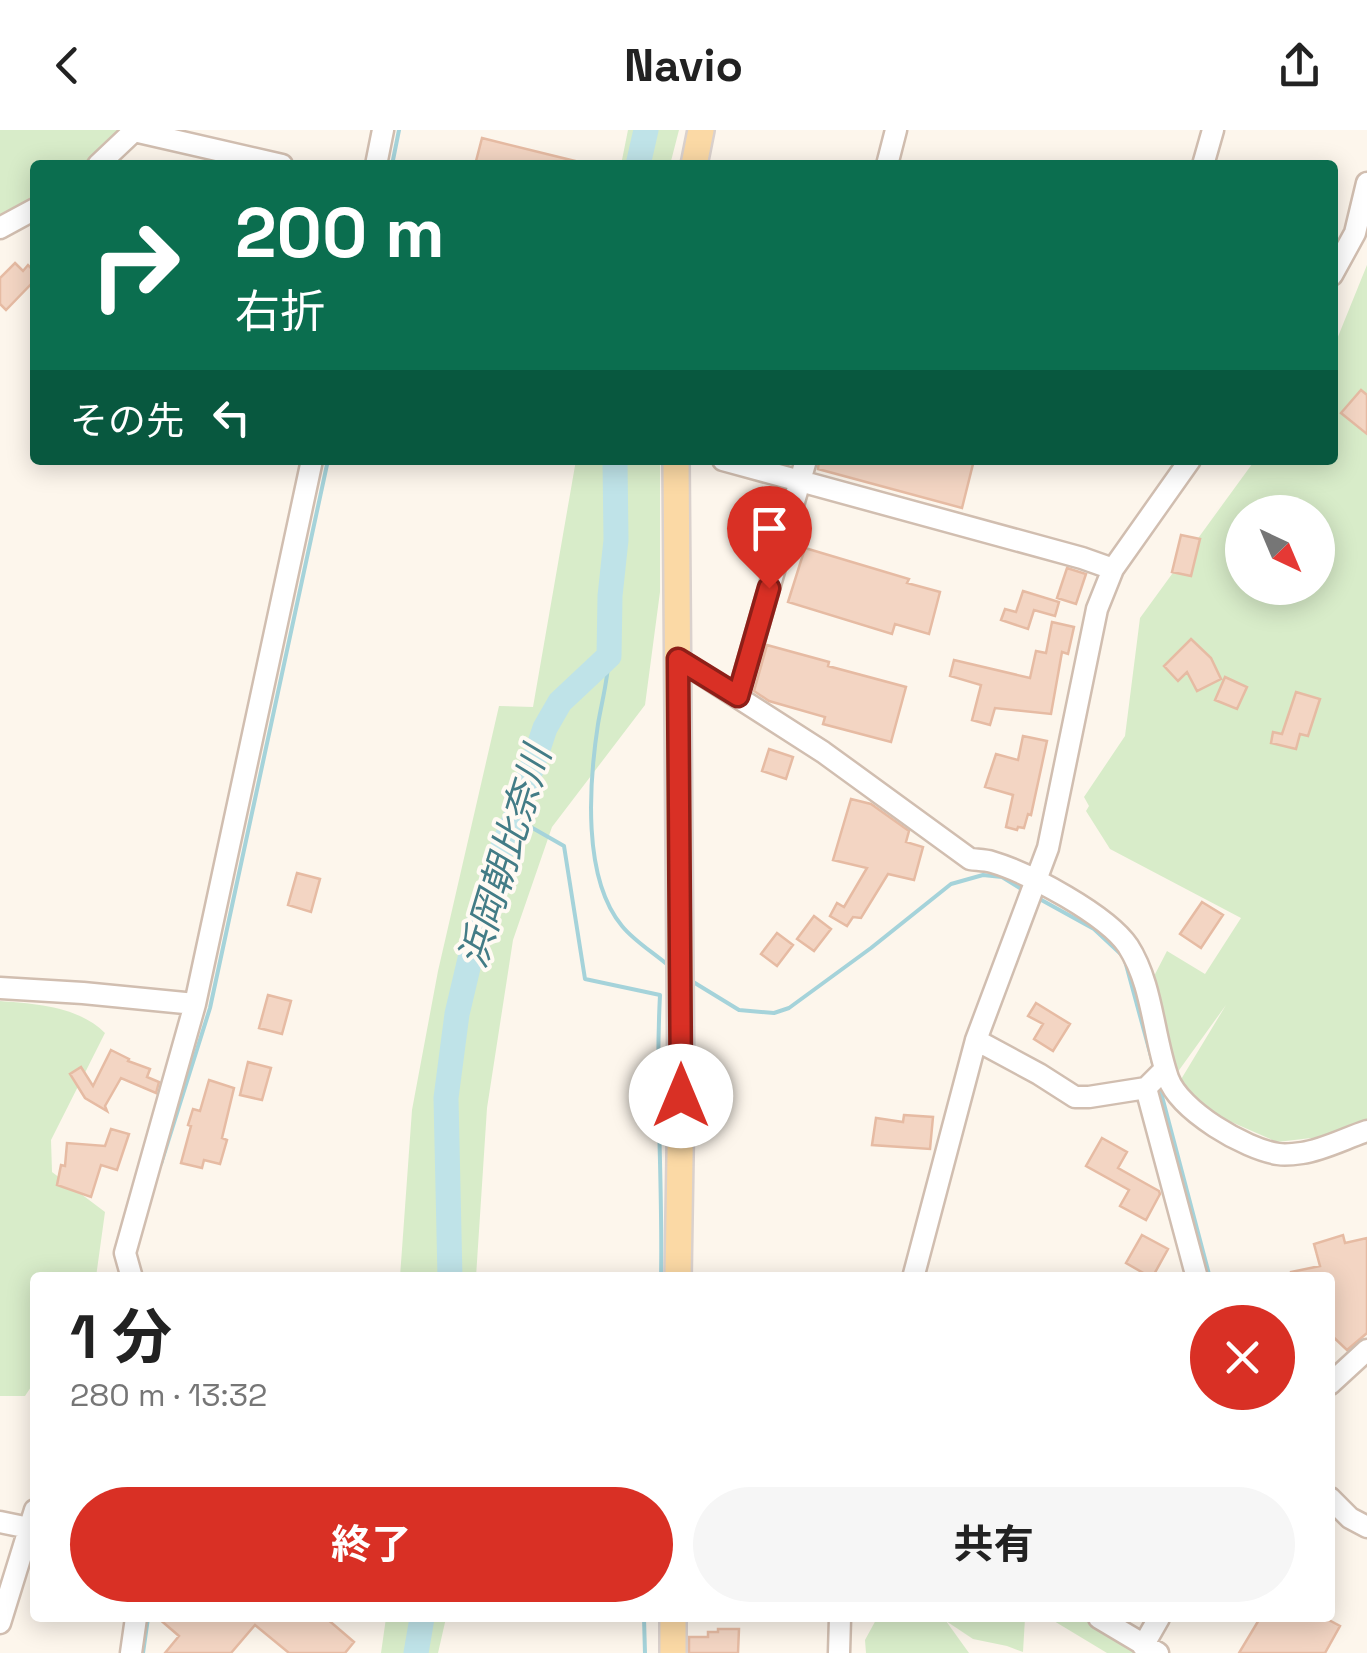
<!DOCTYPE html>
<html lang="ja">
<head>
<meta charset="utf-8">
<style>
  body { margin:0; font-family:"Space Grotesk","Noto Sans JP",sans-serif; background:#f6f6f6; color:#222; height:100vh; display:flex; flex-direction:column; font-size:38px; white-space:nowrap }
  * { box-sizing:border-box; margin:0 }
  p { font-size:32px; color:#767676 }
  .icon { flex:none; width:55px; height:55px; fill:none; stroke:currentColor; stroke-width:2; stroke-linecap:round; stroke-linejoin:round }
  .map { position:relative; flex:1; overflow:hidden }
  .side { position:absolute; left:30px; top:1142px; width:1305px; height:350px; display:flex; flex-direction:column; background:#fff; border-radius:10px; box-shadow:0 5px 25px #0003 }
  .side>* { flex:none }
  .guide { position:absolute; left:30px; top:30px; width:1308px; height:305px; border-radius:10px; box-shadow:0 5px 25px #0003; background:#0b6e4f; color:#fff; overflow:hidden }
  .needle { width:65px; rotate:136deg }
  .controls { position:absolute; left:1225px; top:365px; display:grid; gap:20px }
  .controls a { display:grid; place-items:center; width:110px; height:110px; border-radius:50%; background:#fff; box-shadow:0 5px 25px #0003; font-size:50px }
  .pin { position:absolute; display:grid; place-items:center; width:85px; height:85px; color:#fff; margin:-102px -42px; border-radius:50% 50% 50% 0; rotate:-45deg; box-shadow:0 0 10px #0007 }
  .pin .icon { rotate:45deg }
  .me { position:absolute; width:110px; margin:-55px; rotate:0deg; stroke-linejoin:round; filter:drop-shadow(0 0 8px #0008) }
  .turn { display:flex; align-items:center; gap:35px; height:210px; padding:0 40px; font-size:45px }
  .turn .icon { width:130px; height:130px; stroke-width:2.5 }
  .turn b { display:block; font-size:70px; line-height:85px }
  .then { display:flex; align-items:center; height:95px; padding:0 40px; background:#0003; gap:20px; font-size:38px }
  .round { display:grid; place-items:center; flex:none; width:105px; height:105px; border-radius:52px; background:#f6f6f6 }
  .headline { display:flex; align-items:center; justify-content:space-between; height:170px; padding:0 40px }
  h1 { font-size:60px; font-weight:700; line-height:75px }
  .primary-button { display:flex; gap:20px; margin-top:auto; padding:20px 40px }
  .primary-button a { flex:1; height:115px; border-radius:60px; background:#d93025; color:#fff; font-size:40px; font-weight:700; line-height:115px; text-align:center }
  .primary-button a+a { background:#f6f6f6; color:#222 }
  header { display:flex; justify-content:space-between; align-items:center; height:130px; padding:0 40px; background:#fff; font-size:45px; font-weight:700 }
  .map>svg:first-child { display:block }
</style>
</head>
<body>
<header><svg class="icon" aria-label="back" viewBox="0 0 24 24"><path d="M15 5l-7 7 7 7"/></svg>Navio<svg class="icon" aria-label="share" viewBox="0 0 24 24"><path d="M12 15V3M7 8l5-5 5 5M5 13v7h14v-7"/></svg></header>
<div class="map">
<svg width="1367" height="1523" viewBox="0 0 1367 1523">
  <rect width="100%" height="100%" fill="#fdf6ec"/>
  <path fill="#d8ecc9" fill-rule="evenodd" d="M 0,0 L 122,0 L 85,35 L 35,35 L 35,67 L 0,85 Z
    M 628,0 L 679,0 L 670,35 L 621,35 Z
    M 1367,135 L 1367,989 L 1320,1007 L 1277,1012 L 1204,980 L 1180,951 L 1226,875 L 1177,943 L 1152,850 L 1167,821 L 1205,844 L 1241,788 L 1110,719 L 1086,681 L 1089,676 L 1084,667 L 1125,606 L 1140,488 L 1255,330 L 1332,330 L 1333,219 ZM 1242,382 L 1318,382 L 1318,458 L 1242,458 Z
    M 576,330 L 660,330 L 660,462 L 645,575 L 552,697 L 513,810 L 487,978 L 476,1147 L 400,1147 L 412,980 L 438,841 L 499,576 L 533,577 Z
    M 0,871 C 36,874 78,876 105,903 L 51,1010 L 52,1042 L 105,1082 L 96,1147 L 35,1148 L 35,1251 L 25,1266 L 0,1266 Z
    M 386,1488 L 446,1488 L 438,1523 L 381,1523 Z
    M 877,1488 L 1025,1488 L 1023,1522 L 1007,1516 L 973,1509 L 946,1491 L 969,1523 L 866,1523 L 865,1510 Z
    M 1049,1488 L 1082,1488 L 1141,1523 L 1107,1523 Z"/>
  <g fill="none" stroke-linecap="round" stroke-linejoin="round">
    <path stroke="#a5d3da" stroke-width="4" d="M 392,35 L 399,0
      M 609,526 C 608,549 602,571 598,594 C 589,653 582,748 622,796 C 634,811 654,823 669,836
      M 515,688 L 564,716 L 585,849 L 660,865 C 655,959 663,1053 661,1148
      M 1036,767 L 1094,799 L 1124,827 L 1155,941
      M 690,850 L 739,880 L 774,883 L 789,878 L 871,818 L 951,754 L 983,745 L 1002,747 L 1023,760
      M 1159,955 L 1210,1148
      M 161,1034 L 210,878 L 328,330
      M 644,1488 L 645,1523
      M 143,1523 L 148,1488"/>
    <path stroke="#bfe3e8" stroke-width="25" d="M 638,35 L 646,0
      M 450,1148 L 446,968 L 457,884 L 479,791 L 499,726 L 515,688 L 545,598 L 560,572 L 609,526 L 610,466 L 616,410 L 615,330
      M 416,1523 L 422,1488"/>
  </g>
  <path fill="#f3d5c3" stroke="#e6bba3" stroke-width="2.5" d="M 482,8 L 575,31 L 574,35 L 475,35 Z
    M 15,133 L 23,141 L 28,135 L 35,142 L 35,150 L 6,180 L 0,174 L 0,148 Z
    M 1361,260 L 1367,265 L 1367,304 L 1341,283 Z
    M 819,330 L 974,330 L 962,378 L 818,339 Z
    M 1181,405 L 1200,409 L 1191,446 L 1172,442 Z
    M 805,418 L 909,449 L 907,453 L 940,462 L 929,504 L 895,494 L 892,504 L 788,472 Z
    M 1067,438 L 1086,444 L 1076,474 L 1057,468 Z
    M 1023,461 L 1059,472 L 1055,486 L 1034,480 L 1028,499 L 1001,490 L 1005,479 L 1016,482 Z
    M 1052,492 L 1074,497 L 1068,524 L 1062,522 L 1051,584 L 995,578 L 990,595 L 972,590 L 981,555 L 950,546 L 954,530 L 1030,548 L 1036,521 L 1046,523 Z
    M 1191,509 L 1211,528 L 1221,549 L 1197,561 L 1187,542 L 1178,551 L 1164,536 Z
    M 767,515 L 829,532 L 828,536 L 906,557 L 891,612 L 823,594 L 825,587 L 769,571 L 754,561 Z
    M 1225,547 L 1247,557 L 1237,579 L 1215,570 Z
    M 1296,562 L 1320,569 L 1308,606 L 1300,604 L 1296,619 L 1271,613 L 1273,602 L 1282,604 Z
    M 1023,606 L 1047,611 L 1031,685 L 1028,684 L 1024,698 L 1018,697 L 1017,700 L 1006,697 L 1013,665 L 985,657 L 996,624 L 1018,630 Z
    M 769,619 L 793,627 L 786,649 L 762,641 Z
    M 851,669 L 871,674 L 909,701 L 906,712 L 923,717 L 914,750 L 888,744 L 861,788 L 853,787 L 847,796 L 830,786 L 837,773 L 844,777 L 867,738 L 833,730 Z
    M 297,743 L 320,749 L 311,782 L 288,775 Z
    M 1202,772 L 1223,785 L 1201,818 L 1180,804 Z
    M 814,786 L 831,799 L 814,821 L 797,809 Z
    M 777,803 L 793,815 L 777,836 L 761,824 Z
    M 268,865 L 291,871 L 282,904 L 259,898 Z
    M 1036,873 L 1070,894 L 1053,921 L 1034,909 L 1043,894 L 1028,886 Z
    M 111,920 L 129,929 L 128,931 L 150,939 L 147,947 L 159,952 L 156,963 L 121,948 L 105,976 L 107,981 L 85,968 L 70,944 L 81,937 L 93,956 Z
    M 248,932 L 271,938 L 262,970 L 240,965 Z
    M 209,950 L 234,958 L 222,1008 L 227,1010 L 220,1034 L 204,1030 L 202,1038 L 181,1033 L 191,996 L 188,995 L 193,979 L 200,981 Z
    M 904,985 L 933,987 L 930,1019 L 872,1015 L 876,988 L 903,992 Z
    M 111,999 L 129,1004 L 117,1040 L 101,1035 L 91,1067 L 57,1055 L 61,1035 L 65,1036 L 67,1013 L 105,1016 Z
    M 1102,1008 L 1127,1022 L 1118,1038 L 1159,1061 L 1160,1064 L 1146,1090 L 1120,1076 L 1129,1060 L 1086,1036 Z
    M 1142,1105 L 1168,1119 L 1152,1148 L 1126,1133 Z
    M 1343,1105 L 1345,1113 L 1367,1108 L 1367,1203 L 1347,1220 L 1330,1204 L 1330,1148 L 1291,1148 L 1291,1142 L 1320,1136 L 1314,1114 Z
    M 158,1488 L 326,1488 L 354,1512 L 345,1523 L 289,1523 L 255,1495 L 231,1523 L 165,1523 L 179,1506 Z
    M 1260,1488 L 1325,1488 L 1340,1496 L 1325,1523 L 1239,1523 Z
    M 718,1499 L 739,1499 L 738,1523 L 689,1523 L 689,1507 L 708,1507 L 708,1502 L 718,1502 Z"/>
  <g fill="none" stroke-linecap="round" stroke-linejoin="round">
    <g stroke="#d1beb0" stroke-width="25">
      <path id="minor" d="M 134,1 L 282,35
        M 98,35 L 135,0
        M 376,35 L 383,0
        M 887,35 L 896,0
        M 1203,35 L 1213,0
        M 0,98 L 35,79
        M 1332,145 L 1355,103 L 1367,53
        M 723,330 L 1082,428 L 1113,439
        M 678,529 L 823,622 L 970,729 C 977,730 985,730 992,732 C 1029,743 1107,785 1128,816 C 1153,855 1153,906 1168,948 C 1180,981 1245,1019 1278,1024 C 1285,1025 1295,1024 1302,1023 C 1323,1020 1346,1008 1367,1001
        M 738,566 L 806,330
        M 0,858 L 83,863 L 195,874
        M 976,910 L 1039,944 L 1075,967 L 1089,967 L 1146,958 L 1165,939
        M 1146,958 L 1197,1148
        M 132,1148 L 125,1123 L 195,874 L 312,330
        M 913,1148 L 976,910 L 1048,718 L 1097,479 L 1113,439 L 1190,330
        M 1330,1254 L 1367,1220
        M 1330,1368 L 1350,1388 L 1367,1397
        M 0,1392 L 29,1398
        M 1099,1488 L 1158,1523
        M 0,1493 L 35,1380
        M 1143,1516 L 1159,1488
        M 131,1523 L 136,1488
        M 839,1523 L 840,1488"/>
    </g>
    <g stroke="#dad1cd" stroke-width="30">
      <path id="major" d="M 694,35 L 701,0
        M 676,330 L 681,967 L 678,1148
        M 673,1523 L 673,1488"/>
    </g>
    <use href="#minor" stroke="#fff" stroke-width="20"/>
    <use href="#major" stroke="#fbd9a5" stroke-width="25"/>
  </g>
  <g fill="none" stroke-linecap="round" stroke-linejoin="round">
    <g stroke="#8d1f18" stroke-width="25">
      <path id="route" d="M 681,966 L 678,529 L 738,566 L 769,458"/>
    </g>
    <use href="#route" stroke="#d93025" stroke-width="18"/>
  </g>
  <g text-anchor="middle" stroke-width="8" stroke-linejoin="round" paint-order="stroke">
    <g font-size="38" font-style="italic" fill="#437c86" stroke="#fffaf3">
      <text transform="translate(505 727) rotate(-73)" y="13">浜岡朝比奈川</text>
    </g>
  </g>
</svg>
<div class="controls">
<a><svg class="needle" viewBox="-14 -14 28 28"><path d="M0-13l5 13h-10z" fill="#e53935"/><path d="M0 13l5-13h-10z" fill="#767676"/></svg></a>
</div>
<div class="pin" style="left:769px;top:458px;background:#d93025"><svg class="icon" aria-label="arrive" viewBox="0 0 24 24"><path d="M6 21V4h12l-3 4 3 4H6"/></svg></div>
<svg class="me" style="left:681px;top:966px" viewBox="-20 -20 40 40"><circle r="19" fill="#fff"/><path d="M0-13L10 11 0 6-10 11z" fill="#d93025"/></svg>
<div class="guide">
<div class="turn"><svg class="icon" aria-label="right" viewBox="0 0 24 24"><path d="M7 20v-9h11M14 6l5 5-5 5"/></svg><div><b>200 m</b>右折</div></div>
<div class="then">その先<svg class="icon" aria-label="left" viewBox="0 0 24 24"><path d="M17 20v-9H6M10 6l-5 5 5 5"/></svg></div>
</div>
<section class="side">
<div class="headline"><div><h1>1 分</h1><p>280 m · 13:32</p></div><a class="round" style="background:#d93025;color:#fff"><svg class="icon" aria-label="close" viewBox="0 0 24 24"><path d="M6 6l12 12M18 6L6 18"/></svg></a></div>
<div class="primary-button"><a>終了</a><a>共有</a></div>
</section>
</div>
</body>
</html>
